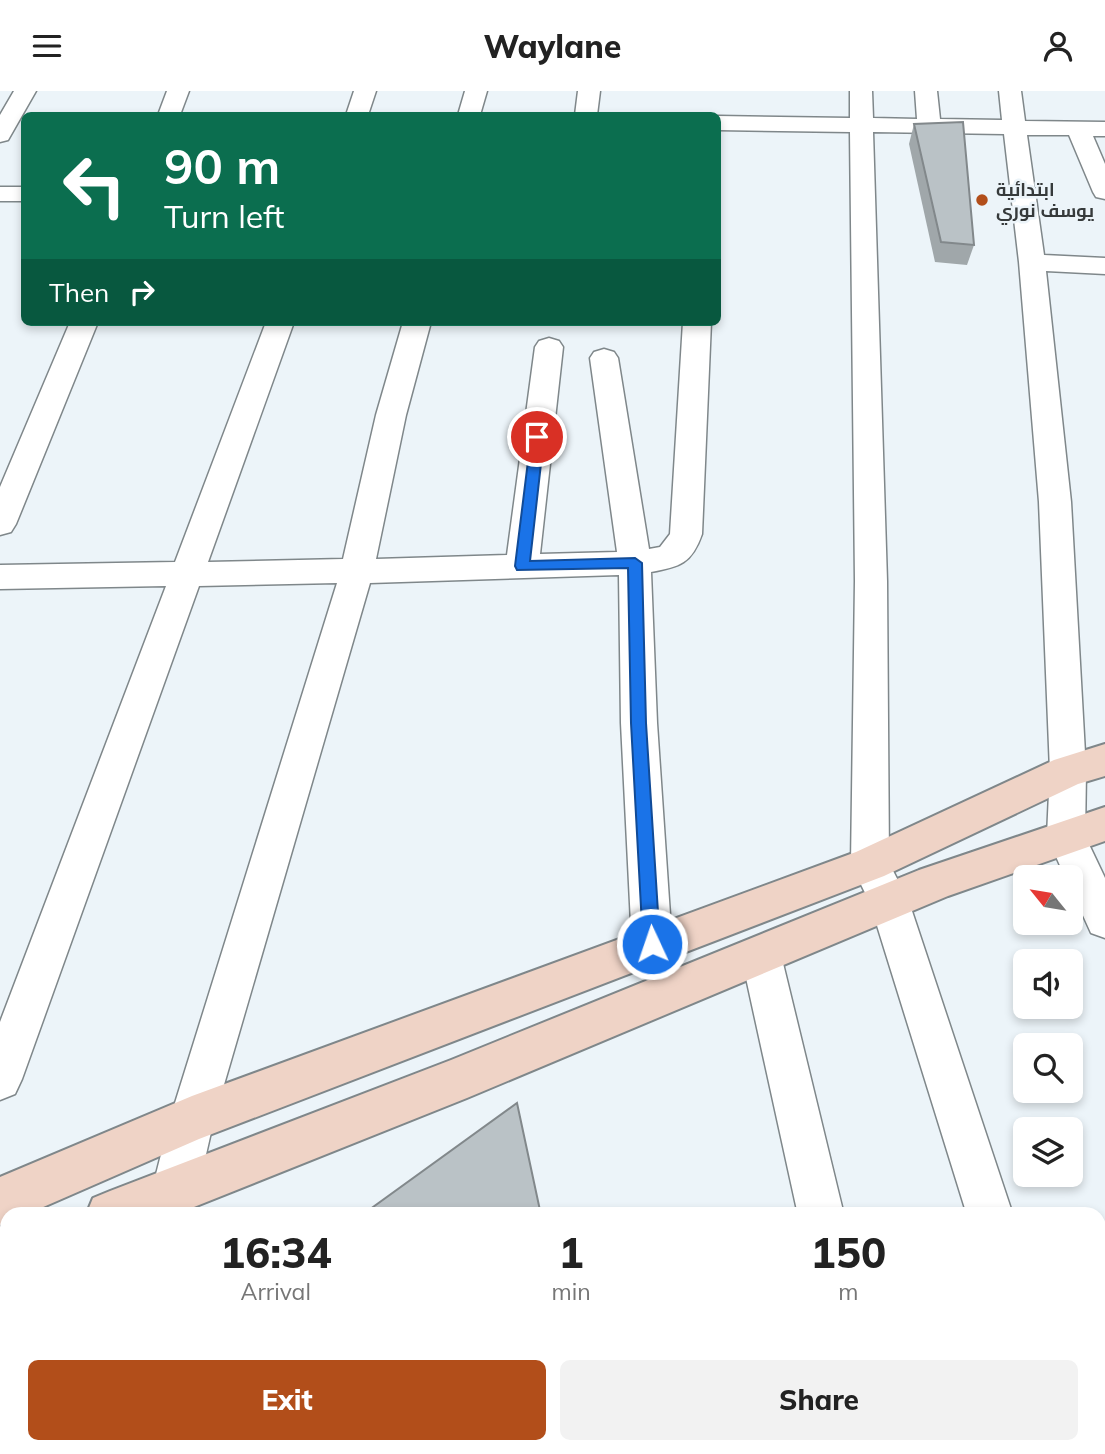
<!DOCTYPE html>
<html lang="en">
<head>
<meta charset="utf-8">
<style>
  body { margin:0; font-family:Mulish,Cairo,sans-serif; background:#f2f2f2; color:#222; height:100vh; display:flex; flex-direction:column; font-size:26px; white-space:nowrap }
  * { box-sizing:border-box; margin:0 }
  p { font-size:23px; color:#767676 }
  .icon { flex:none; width:38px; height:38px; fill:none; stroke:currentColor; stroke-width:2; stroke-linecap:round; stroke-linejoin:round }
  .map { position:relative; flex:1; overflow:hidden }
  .drawer { position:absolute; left:0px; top:1116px; width:1106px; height:247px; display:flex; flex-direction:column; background:#fff; border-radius:21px 21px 0 0; box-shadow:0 4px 10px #0003 }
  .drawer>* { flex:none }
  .top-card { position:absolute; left:21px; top:21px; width:700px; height:214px; border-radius:10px; box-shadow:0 4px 10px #0003; background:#0b6e4f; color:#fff; overflow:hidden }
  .needle { width:46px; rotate:300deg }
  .buttons { position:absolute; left:1013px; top:774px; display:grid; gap:14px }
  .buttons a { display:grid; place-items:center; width:70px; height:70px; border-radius:10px; background:#fff; box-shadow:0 4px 10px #0003; font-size:35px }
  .pin { position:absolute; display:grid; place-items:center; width:60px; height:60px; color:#fff; margin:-30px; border:4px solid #fff; border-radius:50%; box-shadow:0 2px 7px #0007 }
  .me { position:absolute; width:77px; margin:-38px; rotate:357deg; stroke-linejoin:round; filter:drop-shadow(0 0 5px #0008) }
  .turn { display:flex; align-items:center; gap:24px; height:147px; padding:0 28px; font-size:32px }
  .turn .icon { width:91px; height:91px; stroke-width:2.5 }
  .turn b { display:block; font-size:49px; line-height:60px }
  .then { display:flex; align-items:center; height:66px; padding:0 28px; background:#0003; gap:14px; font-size:26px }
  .eta { display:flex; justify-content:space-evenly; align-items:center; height:119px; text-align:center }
  .eta b { font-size:42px; font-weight:800; line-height:49px }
  .primary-button { display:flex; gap:14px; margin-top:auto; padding:14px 28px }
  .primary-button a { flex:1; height:80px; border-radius:10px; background:#b24e1a; color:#fff; font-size:28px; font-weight:800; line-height:80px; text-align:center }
  .primary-button a+a { background:#f2f2f2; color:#222 }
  header { display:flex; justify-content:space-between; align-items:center; height:91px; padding:0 28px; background:#fff; font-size:32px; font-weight:800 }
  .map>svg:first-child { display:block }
</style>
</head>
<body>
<header><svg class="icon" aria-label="menu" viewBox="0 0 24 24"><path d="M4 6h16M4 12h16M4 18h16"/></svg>Waylane<svg class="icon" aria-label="person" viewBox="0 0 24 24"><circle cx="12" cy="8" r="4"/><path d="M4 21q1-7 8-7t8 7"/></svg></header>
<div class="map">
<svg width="1105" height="1363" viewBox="0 0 1105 1363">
  <rect width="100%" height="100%" fill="#ecf4f9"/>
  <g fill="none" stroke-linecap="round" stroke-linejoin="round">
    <g stroke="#7f878a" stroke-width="3">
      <path id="minor" d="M 14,0 L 36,0 L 8,49 L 0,51 L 0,24 Z
        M 167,0 L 189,0 L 180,24 L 158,24 Z
        M 354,0 L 376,0 L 368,24 L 346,24 Z
        M 465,0 L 487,0 L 480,24 L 458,24 Z
        M 578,0 L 600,0 L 597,24 L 575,24 Z
        M 850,0 L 872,0 L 873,27 L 917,28 L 915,0 L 937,0 L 940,28 L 1002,29 L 999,0 L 1021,0 L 1025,30 L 1105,31 L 1105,45 L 1093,45 L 1105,73 L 1105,108 L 1096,106 L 1093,101 L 1069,44 L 1027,44 L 1044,164 L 1105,167 L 1105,183 L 1046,180 L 1071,411 L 1086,680 L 1085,745 L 1105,787 L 1105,847 L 1091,842 L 1071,798 L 1071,786 L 1065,786 L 1047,745 L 1050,680 L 1039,411 L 1019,171 L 1004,43 L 873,41 L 887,490 L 889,772 L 909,811 L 1013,1124 L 967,1124 L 870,812 L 851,773 L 855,490 L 850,41 L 718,39 L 718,25 L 850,27 Z
        M 0,96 L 24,96 L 24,110 L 0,110 Z
        M 70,231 L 98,231 L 16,433 L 11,441 L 0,444 L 0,396 Z
        M 266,231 L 294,231 L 208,471 L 343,468 L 376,324 L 403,231 L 431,231 L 406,324 L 376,468 L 507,464 L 535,256 L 539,250 L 549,247 L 559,250 L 563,256 L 540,463 L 617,461 L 590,267 L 594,261 L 604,258 L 614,261 L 618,267 L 649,458 L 660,456 L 670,443 L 683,231 L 711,231 L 702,443 C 692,472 680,476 651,481 L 657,632 L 672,853 L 666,866 L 652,871 L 638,866 L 632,853 L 621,632 L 619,484 L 370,492 L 214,1028 L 198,1099 L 191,1115 L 175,1122 L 159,1115 L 152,1099 L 170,1028 L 337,492 L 199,495 L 22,988 L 15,1003 L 0,1009 L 0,931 L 166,495 L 0,498 L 0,474 L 175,471 Z
        M 761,845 L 775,851 L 781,864 L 844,1124 L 798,1124 L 741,864 L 747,851 Z
        M 26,1356 L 76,1356 L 76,1363 L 24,1363 Z
        M 853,1356 L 903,1356 L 905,1363 L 853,1363 Z
        M 1038,1356 L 1089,1356 L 1091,1363 L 1039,1363 Z"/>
    </g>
    <g stroke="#7f878a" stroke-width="4">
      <path id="secondary" d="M 1105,653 L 1105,685 L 1078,693 L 884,785 L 199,1048 L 25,1124 L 7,1124 L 7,1131 L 0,1134 L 0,1086 L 192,1005 L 856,761 L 1054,669 Z
        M 1105,716 L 1105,750 L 948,805 L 467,1007 L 174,1124 L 86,1124 L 93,1107 L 110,1100 L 451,969 L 919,779 Z
        M 7,1139 L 7,1189 L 0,1192 L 0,1142 Z"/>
    </g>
    <use href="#minor" fill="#fff" fill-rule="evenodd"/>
    <use href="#secondary" fill="#efd3c6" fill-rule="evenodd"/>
  </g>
  <path fill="#a0a7aa" d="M 914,33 L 974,154 L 967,174 L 935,171 L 909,53 Z"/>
  <path fill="#82888b" d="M 378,1356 L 400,1356 L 378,1363 L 356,1363 Z"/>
  <path fill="#bac2c6" stroke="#82888b" stroke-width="2" d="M 963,31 L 974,154 L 941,151 L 914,33 Z
    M 517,1012 L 541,1124 L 362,1124 Z
    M 311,1356 L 378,1356 L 356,1363 L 313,1363 Z"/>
  <path fill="#1a73e8" stroke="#114b97" stroke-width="2" d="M 537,341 L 544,346 L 530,470 L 635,467 L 642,472 L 646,632 L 660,853 L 658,859 L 652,861 L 646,859 L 643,853 L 631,632 L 628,477 L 517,479 L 515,475 L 531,346 Z"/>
  <circle fill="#b24e1a" stroke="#ecf4f9" stroke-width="2.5" cx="982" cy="109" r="7"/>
  <g text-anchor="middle" stroke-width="5" stroke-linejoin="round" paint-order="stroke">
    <g font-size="18" font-weight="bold" fill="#363a3b" stroke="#ecf4f9" text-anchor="start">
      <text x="996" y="105">ابتدائية<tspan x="996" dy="21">يوسف نوري</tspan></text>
    </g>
  </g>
</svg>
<div class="buttons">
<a><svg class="needle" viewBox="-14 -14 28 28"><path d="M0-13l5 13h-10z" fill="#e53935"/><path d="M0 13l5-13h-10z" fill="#767676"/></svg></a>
<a><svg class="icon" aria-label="sound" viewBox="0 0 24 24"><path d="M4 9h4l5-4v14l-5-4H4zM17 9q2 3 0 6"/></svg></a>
<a><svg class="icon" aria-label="search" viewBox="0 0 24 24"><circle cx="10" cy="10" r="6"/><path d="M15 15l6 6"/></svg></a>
<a><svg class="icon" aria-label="layers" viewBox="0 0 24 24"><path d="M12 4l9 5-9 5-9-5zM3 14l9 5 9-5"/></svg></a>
</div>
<div class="pin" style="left:537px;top:346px;background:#d93025"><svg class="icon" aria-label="arrive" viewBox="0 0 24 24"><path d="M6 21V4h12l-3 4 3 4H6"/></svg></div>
<svg class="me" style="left:652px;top:853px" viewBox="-20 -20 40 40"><circle r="17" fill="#1a73e8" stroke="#fff" stroke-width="3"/><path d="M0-11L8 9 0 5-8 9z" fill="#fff"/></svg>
<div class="top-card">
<div class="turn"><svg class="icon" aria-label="left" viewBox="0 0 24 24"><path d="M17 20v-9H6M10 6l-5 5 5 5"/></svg><div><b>90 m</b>Turn left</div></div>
<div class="then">Then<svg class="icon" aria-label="right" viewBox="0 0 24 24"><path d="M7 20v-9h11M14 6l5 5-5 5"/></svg></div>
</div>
<section class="drawer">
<div class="eta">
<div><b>16:34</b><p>Arrival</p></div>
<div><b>1</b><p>min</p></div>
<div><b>150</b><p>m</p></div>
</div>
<div class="primary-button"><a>Exit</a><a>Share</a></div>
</section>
</div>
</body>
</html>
